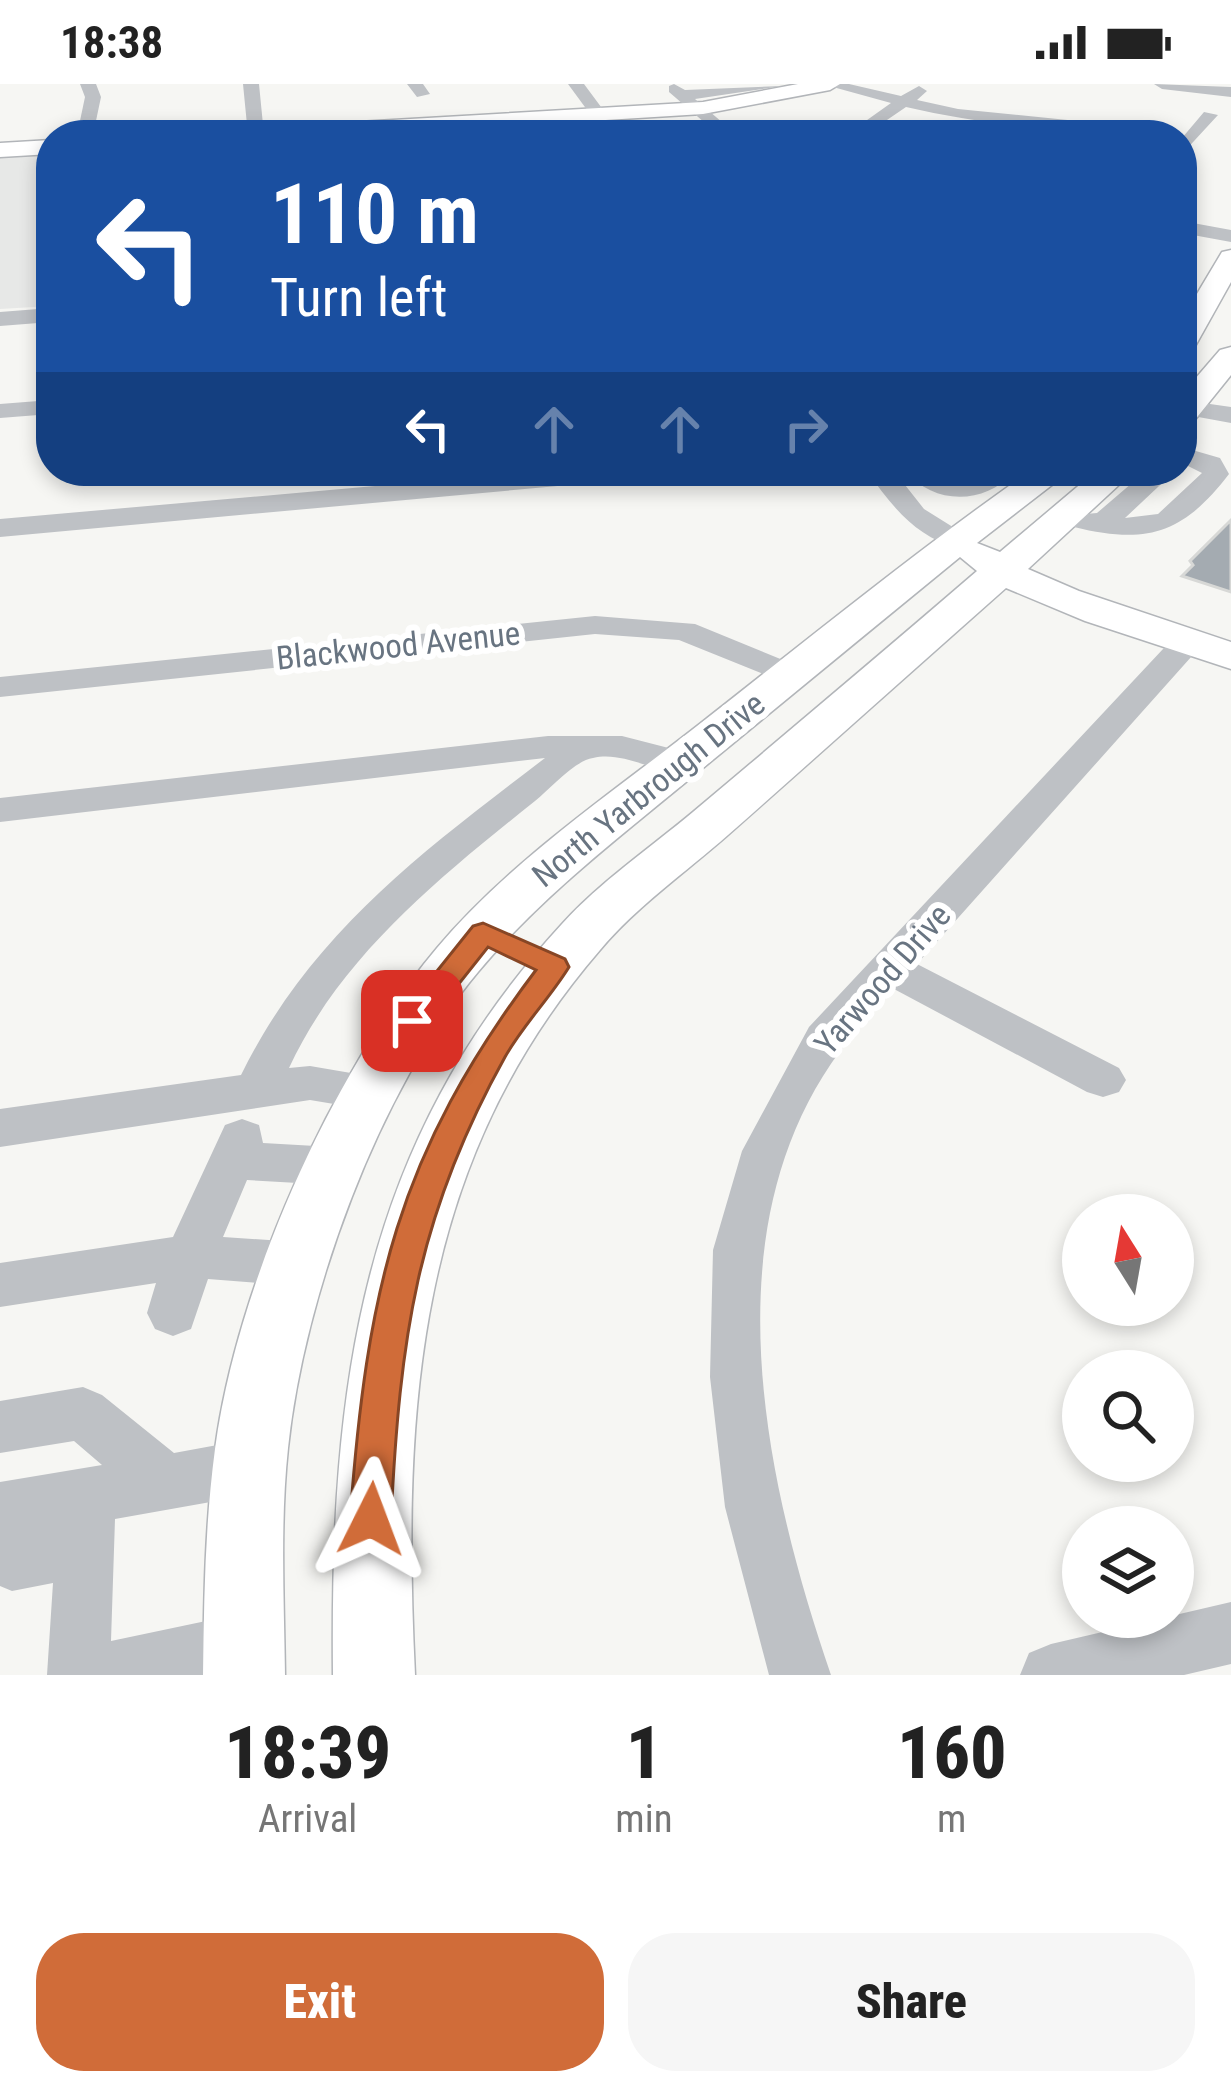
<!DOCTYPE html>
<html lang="en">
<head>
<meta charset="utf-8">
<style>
  body { margin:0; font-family:"Roboto Condensed",sans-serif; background:#f6f6f6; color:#222; height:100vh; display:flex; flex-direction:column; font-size:45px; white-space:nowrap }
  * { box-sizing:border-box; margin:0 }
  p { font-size:39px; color:#767676 }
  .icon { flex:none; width:66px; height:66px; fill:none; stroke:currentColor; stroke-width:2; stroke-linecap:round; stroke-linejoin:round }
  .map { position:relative; height:1591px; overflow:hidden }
  .panel { display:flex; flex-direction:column; background:#fff; flex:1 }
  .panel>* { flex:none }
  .banner { position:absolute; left:36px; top:36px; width:1161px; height:366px; border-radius:48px; box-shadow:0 6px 18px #0003; background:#1a4fa0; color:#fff; overflow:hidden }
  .needle { width:78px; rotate:349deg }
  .buttons { position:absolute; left:1062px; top:1110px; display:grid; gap:24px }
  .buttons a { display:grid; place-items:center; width:132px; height:132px; border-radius:50%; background:#fff; box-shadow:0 6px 18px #0003; font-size:60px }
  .pin { position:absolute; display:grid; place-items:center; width:102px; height:102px; color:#fff; margin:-51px; border-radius:24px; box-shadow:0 6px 18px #0006 }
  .me { position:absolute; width:132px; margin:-66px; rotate:3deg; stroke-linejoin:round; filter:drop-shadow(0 0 9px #0008) }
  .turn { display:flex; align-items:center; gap:42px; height:252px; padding:0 36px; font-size:54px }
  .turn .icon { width:156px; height:156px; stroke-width:2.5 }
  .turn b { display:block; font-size:84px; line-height:102px }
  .lanes { display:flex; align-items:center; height:114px; padding:0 36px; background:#0003; justify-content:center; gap:60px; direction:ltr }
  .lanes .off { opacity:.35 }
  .eta { display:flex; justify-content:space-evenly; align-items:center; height:204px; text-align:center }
  .eta b { font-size:72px; font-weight:800; line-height:84px }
  .cta { display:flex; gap:24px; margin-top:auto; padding:24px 36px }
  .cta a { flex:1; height:138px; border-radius:48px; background:#d06c39; color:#fff; font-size:48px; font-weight:800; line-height:138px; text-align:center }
  .cta a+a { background:#f6f6f6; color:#222 }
  .status { display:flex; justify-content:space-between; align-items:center; height:84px; padding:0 60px; background:#fff; direction:ltr }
  .status svg { height:33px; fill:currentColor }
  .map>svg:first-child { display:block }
</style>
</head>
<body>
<div class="status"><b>18:38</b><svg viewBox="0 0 49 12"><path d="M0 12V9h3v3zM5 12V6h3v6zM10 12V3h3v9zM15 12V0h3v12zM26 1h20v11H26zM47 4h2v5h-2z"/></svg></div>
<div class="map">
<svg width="1231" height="1591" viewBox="0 0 1231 1591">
  <rect width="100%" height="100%" fill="#f6f6f3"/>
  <path fill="#e7e8e7" d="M 51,69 L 51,222 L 0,225 L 0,72 Z"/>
  <path fill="#a4abb1" stroke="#d7d8d6" stroke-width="3" d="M 1231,436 L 1231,508 L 1182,492 L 1193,481 L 1190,477 Z"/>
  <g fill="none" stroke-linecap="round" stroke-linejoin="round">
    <g stroke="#b2b5b9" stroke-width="3">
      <path id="major" d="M 798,0 L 840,0 L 830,6 L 703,30 L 360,51 L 242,51 L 253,44 L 703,18 Z
        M 51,56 L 51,70 L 0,73 L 0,59 Z
        M 1231,166 L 1231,198 L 1193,266 L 1182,269 L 1182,235 L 1222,168 Z
        M 1231,263 L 1231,291 L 1194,337 L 1182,340 L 1182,310 L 1220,266 Z
        M 1030,387 L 1070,387 L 977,459 L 1000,468 L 1096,387 L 1134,387 L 1028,485 L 1079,507 L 1231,558 L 1231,585 L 1085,537 L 1006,504 C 913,586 821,669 728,751 C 686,788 636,823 600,866 C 416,1079 402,1323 415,1591 L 333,1591 C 330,1304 359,1061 562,840 C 600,798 650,764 693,728 C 788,648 883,568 977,487 L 960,473 C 868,548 777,623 686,698 C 613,758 539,815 478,888 C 379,1006 304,1211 288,1364 C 280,1439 284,1515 285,1591 L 203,1591 C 204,1515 205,1440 215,1365 C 237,1201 331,990 437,864 C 512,775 615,707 706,635 C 813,551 919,465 1030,387 Z"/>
    </g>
    <path fill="#bec1c5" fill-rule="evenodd" d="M 80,0 L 96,0 L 101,13 L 93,51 L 77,51 L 85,13 Z
      M 243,0 L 259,0 L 264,51 L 248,51 Z
      M 407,0 L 423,0 L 430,10 L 417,13 Z
      M 568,0 L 584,0 L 607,31 L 605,34 L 593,34 Z
      M 674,0 L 685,6 L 782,2 L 695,15 L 737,51 L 719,51 L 669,8 L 669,2 Z
      M 822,0 L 849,0 L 901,12 L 919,2 L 927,7 L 917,16 L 958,25 L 1166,46 L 1174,51 C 1085,51 993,43 906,23 L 865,51 L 846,51 L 891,19 Z
      M 1154,0 L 1231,3 L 1231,13 L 1162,5 Z
      M 1204,28 L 1218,31 L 1182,70 L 1182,54 Z
      M 1182,137 L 1231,146 L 1231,158 L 1182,149 Z
      M 1182,173 L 1191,175 L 1191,183 L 1182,185 Z
      M 51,224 L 51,238 L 0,242 L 0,228 Z
      M 51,316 L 51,330 L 0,334 L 0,320 Z
      M 1189,317 L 1231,323 L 1231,339 L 1182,330 L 1182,318 Z
      M 1182,363 L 1220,374 L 1229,390 C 1183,450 1147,461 1074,443 L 1070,437 L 1074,431 L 1097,429 L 1146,387 L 1175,387 L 1125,434 L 1158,430 L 1202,389 L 1182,379 Z
      M 545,387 L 648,387 L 635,395 L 0,453 L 0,435 Z
      M 867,387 L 894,387 L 924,425 L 972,455 L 958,464 C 915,453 891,421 867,387 Z
      M 906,387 L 934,387 L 958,397 L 984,387 L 1013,389 C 984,421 933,421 906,387 Z
      M 595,532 L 695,540 L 800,583 L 804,590 L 788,600 L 679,556 L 595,550 L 0,613 L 0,593 Z
      M 1189,546 L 1205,556 L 1200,563 L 917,880 L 1119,984 L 1126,996 L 1119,1008 L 1103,1013 L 1087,1008 L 894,905 C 876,925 855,945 840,967 C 708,1146 765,1398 831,1591 L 769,1591 L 725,1423 L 710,1293 L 713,1166 L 742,1067 L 809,943 L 1178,549 Z
      M 548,652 L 622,652 L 692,670 L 697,678 L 692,686 C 659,694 627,666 593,674 C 574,677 550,705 535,717 C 440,793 341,872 289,984 L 310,982 L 386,995 L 393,1008 L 386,1021 L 370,1026 L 310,1016 L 0,1063 L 0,1025 L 241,991 C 311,849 422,768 545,674 L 0,738 L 0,714 Z
      M 242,1035 L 259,1041 L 263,1059 L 333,1063 L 350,1068 L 357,1082 L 350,1096 L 333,1101 L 247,1096 L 223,1153 L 298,1158 L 316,1164 L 323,1180 L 316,1196 L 298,1202 L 208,1195 L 191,1245 L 173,1252 L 155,1245 L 147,1229 L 156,1199 L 0,1223 L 0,1179 L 173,1153 L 225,1041 Z
      M 83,1303 L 102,1311 L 174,1369 L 250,1355 L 270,1364 L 278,1383 L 270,1402 L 250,1411 L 115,1435 L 111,1557 L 244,1529 L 266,1538 L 275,1560 L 266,1582 L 244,1591 L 47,1591 L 53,1499 L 12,1507 L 0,1502 L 0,1398 L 102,1381 L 74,1357 L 0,1369 L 0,1317 Z
      M 1231,1518 L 1231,1580 L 1184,1591 L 1020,1591 L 1029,1569 L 1051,1560 Z"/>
    <use href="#major" fill="#fff" fill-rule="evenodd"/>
  </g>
  <path fill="#d06c39" stroke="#874625" stroke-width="3" d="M 483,839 L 565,875 L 569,883 C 550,914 523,941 505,973 C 416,1133 400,1255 391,1435 L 385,1450 L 371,1456 L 356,1450 L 350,1435 C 367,1208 396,1071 536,886 L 488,863 L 423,945 L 401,945 L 397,937 L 473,842 Z"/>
  <g text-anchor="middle" stroke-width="12" stroke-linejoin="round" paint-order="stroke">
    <g font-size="33" fill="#687481" stroke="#fff">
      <text transform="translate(398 561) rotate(-6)" y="12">Blackwood Avenue</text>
      <text transform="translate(648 705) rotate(-39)" y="12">North Yarbrough Drive</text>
      <text transform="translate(882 895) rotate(-49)" y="12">Yarwood Drive</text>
    </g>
  </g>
</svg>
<div class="buttons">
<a><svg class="needle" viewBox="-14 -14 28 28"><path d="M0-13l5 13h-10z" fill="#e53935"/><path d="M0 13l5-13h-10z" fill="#767676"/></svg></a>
<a><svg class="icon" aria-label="search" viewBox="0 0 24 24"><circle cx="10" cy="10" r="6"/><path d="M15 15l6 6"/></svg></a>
<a><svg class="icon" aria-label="layers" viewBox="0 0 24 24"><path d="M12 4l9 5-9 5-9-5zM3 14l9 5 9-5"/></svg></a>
</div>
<div class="pin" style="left:412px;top:937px;background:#d93025"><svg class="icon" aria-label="arrive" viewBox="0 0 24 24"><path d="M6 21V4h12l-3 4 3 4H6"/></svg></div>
<svg class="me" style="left:371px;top:1435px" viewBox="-20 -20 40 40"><path d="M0-17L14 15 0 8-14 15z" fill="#d06c39" stroke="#fff" stroke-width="4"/></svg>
<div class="banner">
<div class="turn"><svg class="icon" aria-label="left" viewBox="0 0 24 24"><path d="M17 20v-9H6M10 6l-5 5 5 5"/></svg><div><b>110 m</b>Turn left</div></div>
<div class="lanes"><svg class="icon" aria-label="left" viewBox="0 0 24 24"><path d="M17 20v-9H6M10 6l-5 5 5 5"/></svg><svg class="icon off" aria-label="ahead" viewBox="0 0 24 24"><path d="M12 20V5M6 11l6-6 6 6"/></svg><svg class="icon off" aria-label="ahead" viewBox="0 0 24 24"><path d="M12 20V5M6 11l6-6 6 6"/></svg><svg class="icon off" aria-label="right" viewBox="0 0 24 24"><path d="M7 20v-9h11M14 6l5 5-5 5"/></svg></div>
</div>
</div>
<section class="panel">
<div class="eta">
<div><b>18:39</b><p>Arrival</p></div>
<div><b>1</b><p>min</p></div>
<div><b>160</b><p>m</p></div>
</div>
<div class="cta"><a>Exit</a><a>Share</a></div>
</section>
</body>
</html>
